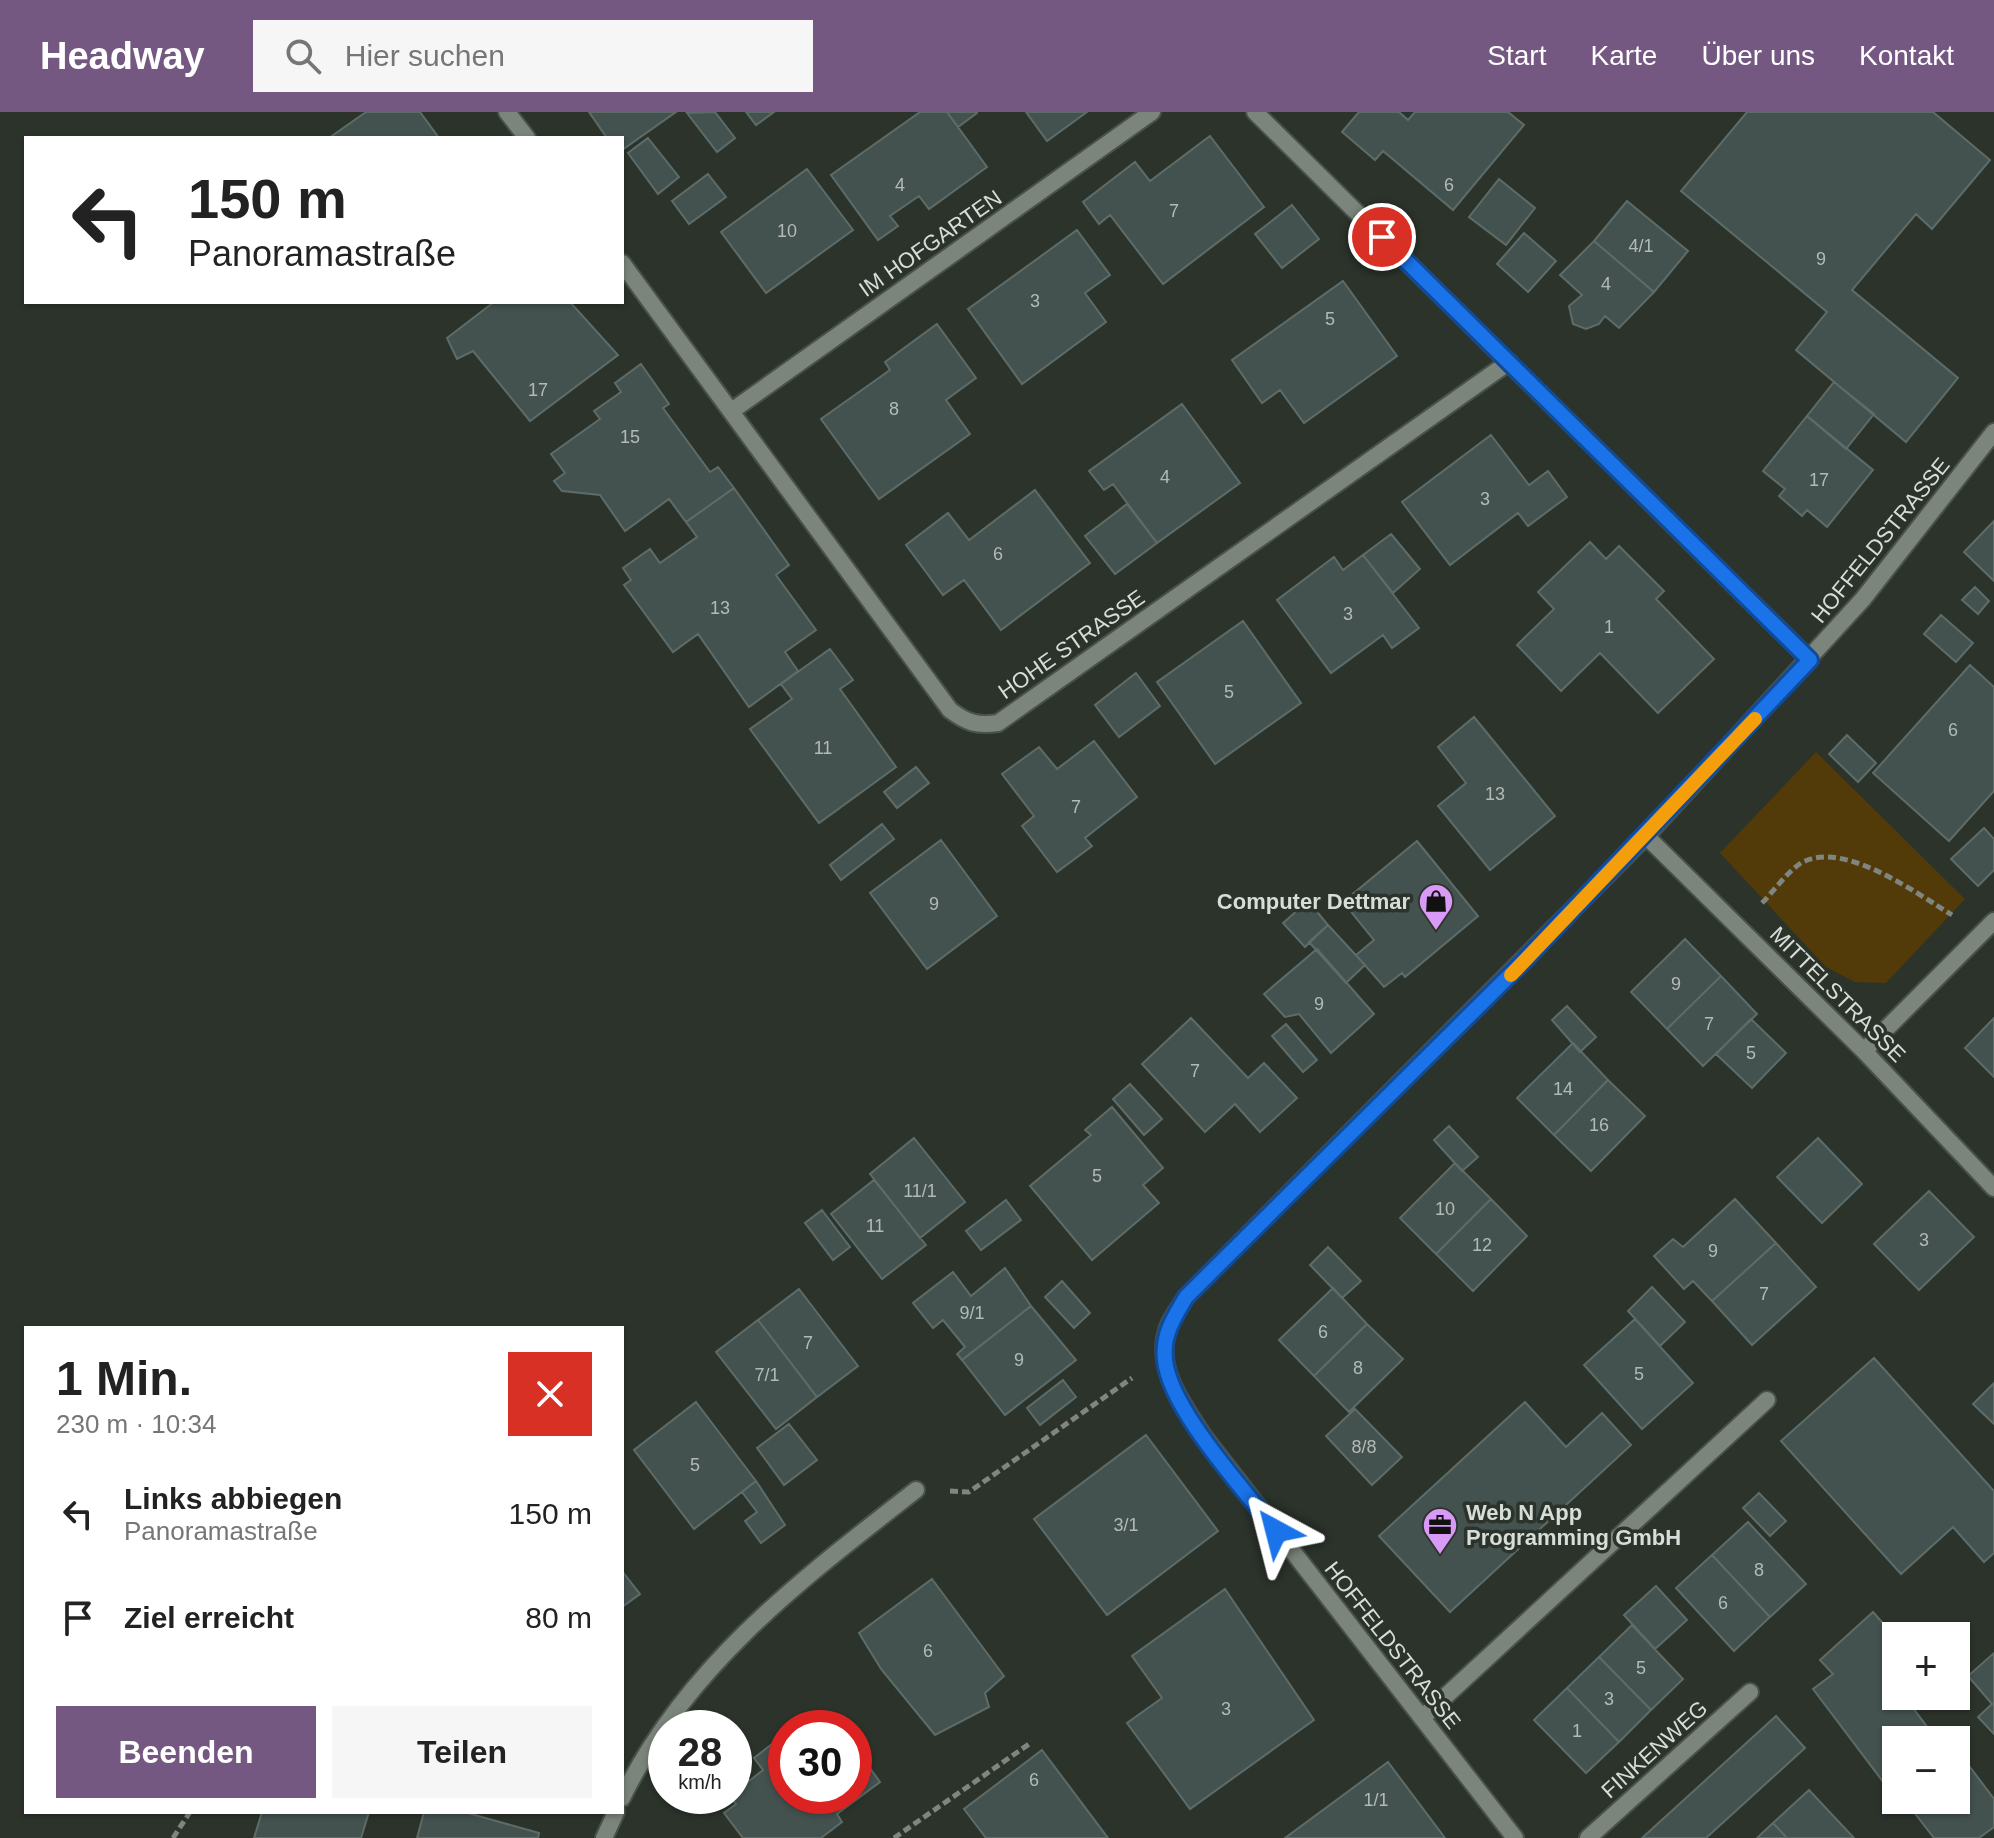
<!DOCTYPE html>
<html lang="de">
<head>
<meta charset="utf-8">
<style>
  body { margin:0; font-family:Helvetica,sans-serif; background:#f6f6f6; color:#222; height:100vh; display:flex; flex-direction:column; font-size:30px; white-space:nowrap }
  * { box-sizing:border-box; margin:0 }
  p { font-size:26px; color:#767676 }
  .icon { flex:none; width:44px; height:44px; fill:none; stroke:currentColor; stroke-width:2; stroke-linecap:round; stroke-linejoin:round }
  .map { position:relative; flex:1; overflow:hidden }
  .sheet { position:absolute; left:24px; top:1214px; width:600px; height:488px; display:flex; flex-direction:column; background:#fff; border-radius:0px; box-shadow:0 2px 6px #0004 }
  .sheet>* { flex:none }
  .guide { position:absolute; left:24px; top:24px; width:600px; height:168px; border-radius:0px; box-shadow:0 2px 6px #0004; background:#fff; color:#222; overflow:hidden }
  .tools { position:absolute; left:1882px; top:1510px; display:grid; gap:16px }
  .tools a { display:grid; place-items:center; width:88px; height:88px; border-radius:0px; background:#fff; box-shadow:0 2px 6px #0004; font-size:40px }
  .speed { position:absolute; left:648px; top:1598px; display:flex; gap:16px; font-size:40px; font-weight:700; text-align:center }
  .speed>* { display:grid; place-content:center; width:104px; height:104px; border-radius:50%; background:#fff; box-shadow:0 2px 6px #0004; line-height:1 }
  .speed small { font-size:20px; font-weight:400 }
  .speed .limit { border:12px solid #d22; background:#fff; color:#111 }
  .pin { position:absolute; display:grid; place-items:center; width:68px; height:68px; color:#fff; margin:-34px; border:4px solid #fff; border-radius:50%; box-shadow:0 2px 8px #0007 }
  .me { position:absolute; width:88px; margin:-44px; rotate:322deg; stroke-linejoin:round; filter:drop-shadow(0 0 6px #0008) }
  .turn { display:flex; align-items:center; gap:28px; height:168px; padding:0 32px; font-size:36px }
  .turn .icon { width:104px; height:104px; stroke-width:2.5 }
  .turn b { display:block; font-size:56px; line-height:68px }
  .round { display:grid; place-items:center; flex:none; width:84px; height:84px; border-radius:0px; background:#f6f6f6 }
  .head { display:flex; align-items:center; justify-content:space-between; height:136px; padding:0 32px }
  h1 { font-size:48px; font-weight:800; line-height:60px }
  .action { display:flex; gap:16px; margin-top:auto; padding:16px 32px }
  .action a { flex:1; height:92px; border-radius:0px; background:#745882; color:#fff; font-size:32px; font-weight:800; line-height:92px; text-align:center }
  .action a+a { background:#f6f6f6; color:#222 }
  ul { padding:0; list-style:none }
  li { display:flex; align-items:center; gap:24px; height:104px; padding:0 32px }
  li div { flex:1 }
  li b { display:block; font-size:30px }
  li em { font-style:normal }
  header { display:flex; align-items:center; gap:48px; box-sizing:border-box; height:112px; padding:0 40px; background:#745882; color:#fff }
  header strong { font-size:38px }
  nav { display:flex; gap:44px; margin-inline-start:auto; font-size:28px }
  .search { width:560px; height:72px; background:#f6f6f6; display:flex; align-items:center; gap:20px; box-sizing:border-box; padding:0 28px; border-radius:0px; color:#767676; font-size:30px }
  .map>svg:first-child { display:block }
</style>
</head>
<body>
<header>
<strong>Headway</strong>
<div class="search"><svg class="icon" aria-label="search" viewBox="0 0 24 24"><circle cx="10" cy="10" r="6"/><path d="M15 15l6 6"/></svg>Hier suchen</div>
<nav><a>Start</a><a>Karte</a><a>Über uns</a><a>Kontakt</a></nav>
</header>
<div class="map">
<svg width="1994" height="1726" viewBox="0 0 1994 1726">
  <rect width="100%" height="100%" fill="#2b332b"/>
  <path fill="#533a09" d="M 1816,640 L 1965,787 L 1886,871 L 1855,870 L 1826,855 L 1720,741 Z"/>
  <path fill="#44524f" stroke="#5d6c68" stroke-width="2" d="M 366,0 L 420,0 L 439,26 L 329,26 Z
    M 589,0 L 676,0 L 622,38 L 622,26 L 607,26 Z
    M 715,0 L 735,26 L 717,40 L 687,1 Z
    M 746,0 L 774,0 L 756,13 Z
    M 920,0 L 947,0 L 987,55 L 929,97 L 919,84 L 890,104 L 898,114 L 878,128 L 831,63 Z
    M 947,0 L 977,0 L 977,1 L 958,15 Z
    M 1026,0 L 1087,0 L 1047,29 Z
    M 1359,0 L 1399,0 L 1408,8 L 1415,0 L 1508,0 L 1524,13 L 1453,98 L 1383,39 L 1375,48 L 1342,20 Z
    M 1747,0 L 1933,0 L 1990,48 L 1932,117 L 1916,102 L 1852,178 L 1958,266 L 1906,330 L 1796,238 L 1827,200 L 1681,79 Z
    M 1210,24 L 1264,95 L 1163,172 L 1110,103 L 1099,112 L 1083,90 L 1135,50 L 1150,69 Z
    M 648,26 L 679,65 L 658,82 L 628,41 Z
    M 807,57 L 853,118 L 766,181 L 721,120 Z
    M 708,62 L 726,85 L 689,112 L 672,89 Z
    M 1499,67 L 1535,96 L 1506,133 L 1469,105 Z
    M 1627,89 L 1688,139 L 1654,180 L 1594,129 Z
    M 1292,93 L 1319,127 L 1282,156 L 1255,122 Z
    M 1077,118 L 1110,163 L 1085,181 L 1106,210 L 1022,272 L 968,197 Z
    M 1524,121 L 1556,149 L 1528,180 L 1497,152 Z
    M 1594,129 L 1654,180 L 1619,216 L 1605,204 L 1599,212 L 1586,217 L 1573,212 L 1569,194 L 1582,183 L 1560,163 Z
    M 1343,169 L 1397,244 L 1304,311 L 1280,278 L 1262,291 L 1232,248 Z
    M 494,190 L 570,190 L 618,243 L 530,309 L 473,239 L 457,247 L 447,226 Z
    M 937,212 L 976,266 L 946,288 L 970,322 L 879,387 L 821,307 L 890,258 L 885,250 Z
    M 641,252 L 669,292 L 663,296 L 710,360 L 718,355 L 734,376 L 686,410 L 669,387 L 625,419 L 600,383 L 562,379 L 554,369 L 565,361 L 551,342 L 600,307 L 594,299 L 621,280 L 615,271 Z
    M 1834,270 L 1874,302 L 1846,337 L 1807,304 Z
    M 1182,292 L 1240,371 L 1157,431 L 1113,372 L 1104,378 L 1089,359 Z
    M 1807,304 L 1873,358 L 1827,415 L 1807,398 L 1802,404 L 1779,384 L 1785,377 L 1763,359 Z
    M 1491,323 L 1529,373 L 1548,359 L 1567,385 L 1528,414 L 1518,401 L 1450,453 L 1402,390 Z
    M 734,376 L 789,453 L 776,463 L 816,518 L 785,540 L 798,559 L 749,595 L 698,522 L 673,540 L 624,473 L 631,468 L 623,456 L 650,437 L 660,451 L 697,425 L 686,410 Z
    M 1035,378 L 1090,451 L 1001,518 L 964,468 L 943,483 L 906,433 L 948,401 L 969,428 Z
    M 1127,392 L 1157,431 L 1115,462 L 1085,424 Z
    M 1994,409 L 1994,469 L 1964,440 Z
    M 1391,422 L 1420,457 L 1393,481 L 1363,443 Z
    M 1590,430 L 1606,447 L 1619,434 L 1664,479 L 1656,487 L 1714,547 L 1658,601 L 1600,541 L 1561,579 L 1517,533 L 1554,497 L 1538,480 Z
    M 1363,443 L 1419,516 L 1392,536 L 1383,523 L 1331,561 L 1277,488 L 1334,445 L 1343,458 Z
    M 1975,475 L 1989,489 L 1978,502 L 1962,488 Z
    M 1941,503 L 1973,531 L 1956,550 L 1924,522 Z
    M 1243,509 L 1301,591 L 1215,652 L 1157,570 Z
    M 830,537 L 853,568 L 840,577 L 896,655 L 819,711 L 750,617 L 792,587 L 781,572 Z
    M 1970,553 L 1994,575 L 1994,679 L 1949,729 L 1873,661 Z
    M 1136,561 L 1160,594 L 1119,625 L 1095,593 Z
    M 1474,605 L 1555,704 L 1490,758 L 1438,694 L 1466,671 L 1438,635 Z
    M 1847,623 L 1876,651 L 1858,670 L 1829,642 Z
    M 1094,629 L 1137,685 L 1085,726 L 1092,734 L 1057,760 L 1022,714 L 1034,704 L 1002,662 L 1039,635 L 1057,657 Z
    M 916,655 L 929,671 L 897,696 L 884,680 Z
    M 882,712 L 894,727 L 841,768 L 830,753 Z
    M 1984,716 L 1994,727 L 1994,758 L 1978,774 L 1951,747 Z
    M 941,728 L 997,804 L 927,857 L 870,781 Z
    M 1417,729 L 1478,804 L 1405,865 L 1402,861 L 1384,875 L 1356,843 L 1374,828 L 1343,790 Z
    M 1308,789 L 1328,813 L 1305,835 L 1283,811 Z
    M 1328,813 L 1365,853 L 1346,871 L 1309,830 Z
    M 1685,827 L 1721,864 L 1667,917 L 1631,880 Z
    M 1317,837 L 1374,902 L 1331,941 L 1299,902 L 1285,905 L 1264,882 Z
    M 1721,864 L 1757,902 L 1703,954 L 1667,917 Z
    M 1567,894 L 1596,925 L 1580,940 L 1552,908 Z
    M 1191,906 L 1248,966 L 1264,951 L 1297,986 L 1260,1020 L 1235,992 L 1205,1020 L 1142,952 Z
    M 1994,906 L 1994,965 L 1965,936 Z
    M 1751,907 L 1786,941 L 1752,976 L 1716,942 Z
    M 1286,912 L 1317,948 L 1303,960 L 1272,924 Z
    M 1573,931 L 1608,968 L 1554,1023 L 1517,986 Z
    M 1608,968 L 1645,1004 L 1591,1059 L 1554,1023 Z
    M 1130,972 L 1162,1007 L 1144,1023 L 1113,987 Z
    M 1112,995 L 1163,1056 L 1143,1073 L 1159,1091 L 1092,1148 L 1030,1074 L 1091,1023 L 1085,1018 Z
    M 1449,1014 L 1478,1045 L 1462,1059 L 1434,1028 Z
    M 914,1026 L 965,1090 L 920,1126 L 870,1062 Z
    M 1818,1026 L 1862,1072 L 1822,1111 L 1777,1065 Z
    M 1455,1051 L 1491,1087 L 1436,1142 L 1400,1106 Z
    M 874,1068 L 926,1133 L 882,1167 L 831,1102 Z
    M 1929,1079 L 1974,1125 L 1919,1178 L 1874,1132 Z
    M 1491,1087 L 1527,1124 L 1473,1179 L 1436,1142 Z
    M 1735,1087 L 1776,1131 L 1712,1189 L 1693,1169 L 1684,1177 L 1654,1144 L 1673,1127 L 1683,1135 Z
    M 1006,1088 L 1021,1108 L 981,1138 L 966,1119 Z
    M 822,1098 L 850,1135 L 833,1148 L 805,1111 Z
    M 1776,1131 L 1816,1175 L 1752,1233 L 1712,1189 Z
    M 1328,1135 L 1361,1169 L 1342,1186 L 1310,1153 Z
    M 1005,1156 L 1031,1194 L 962,1248 L 957,1242 L 965,1235 L 943,1208 L 933,1216 L 913,1191 L 953,1160 L 971,1184 Z
    M 1062,1169 L 1090,1201 L 1074,1216 L 1045,1185 Z
    M 1652,1175 L 1685,1210 L 1660,1234 L 1628,1199 Z
    M 1333,1176 L 1367,1212 L 1314,1264 L 1279,1228 Z
    M 799,1177 L 858,1254 L 817,1285 L 758,1208 Z
    M 1031,1194 L 1076,1248 L 1005,1303 L 962,1248 Z
    M 1635,1207 L 1693,1271 L 1642,1317 L 1584,1253 Z
    M 758,1208 L 817,1285 L 776,1317 L 716,1240 Z
    M 1367,1212 L 1403,1247 L 1349,1300 L 1314,1264 Z
    M 1874,1246 L 1994,1379 L 1994,1441 L 1984,1450 L 1953,1415 L 1901,1462 L 1781,1329 Z
    M 1063,1268 L 1076,1285 L 1040,1313 L 1027,1296 Z
    M 1994,1271 L 1994,1312 L 1973,1292 Z
    M 696,1290 L 756,1369 L 694,1417 L 634,1338 Z
    M 1525,1290 L 1566,1335 L 1602,1301 L 1631,1333 L 1450,1500 L 1379,1424 Z
    M 1355,1297 L 1402,1345 L 1372,1373 L 1326,1324 Z
    M 789,1312 L 817,1348 L 784,1373 L 757,1336 Z
    M 1146,1323 L 1218,1419 L 1107,1503 L 1034,1407 Z
    M 756,1369 L 785,1413 L 761,1431 L 745,1409 L 757,1400 L 742,1380 Z
    M 1759,1381 L 1786,1409 L 1770,1424 L 1743,1396 Z
    M 1748,1410 L 1806,1472 L 1770,1505 L 1712,1443 Z
    M 1712,1443 L 1770,1505 L 1734,1539 L 1676,1476 Z
    M 622,1459 L 640,1482 L 622,1495 Z
    M 932,1467 L 1004,1564 L 985,1581 L 989,1595 L 935,1623 L 881,1557 L 859,1521 Z
    M 1656,1474 L 1687,1508 L 1655,1537 L 1624,1503 Z
    M 1225,1477 L 1314,1608 L 1190,1697 L 1127,1611 L 1162,1586 L 1132,1544 Z
    M 1873,1500 L 1896,1526 L 1896,1584 L 1904,1584 L 1937,1628 L 1896,1628 L 1896,1687 L 1813,1577 L 1833,1562 L 1820,1548 Z
    M 1632,1513 L 1683,1567 L 1651,1598 L 1599,1545 Z
    M 1994,1541 L 1994,1622 L 1978,1605 L 1992,1592 L 1968,1564 Z
    M 1599,1545 L 1651,1598 L 1619,1630 L 1567,1576 Z
    M 1567,1576 L 1619,1630 L 1586,1661 L 1534,1608 Z
    M 1776,1604 L 1805,1636 L 1706,1726 L 1642,1726 Z
    M 786,1621 L 786,1684 L 854,1684 L 854,1634 L 880,1670 L 837,1702 L 842,1710 L 821,1726 L 743,1726 L 724,1701 L 736,1692 L 730,1684 L 763,1658 L 754,1646 Z
    M 1042,1638 L 1108,1726 L 986,1726 L 964,1697 Z
    M 1388,1650 L 1445,1726 L 1285,1726 Z
    M 1970,1655 L 1994,1687 L 1994,1715 L 1979,1726 L 1934,1726 L 1913,1699 L 1921,1693 L 1917,1688 L 1956,1688 L 1956,1666 Z
    M 1809,1678 L 1854,1726 L 1787,1726 L 1773,1711 Z
    M 262,1700 L 369,1700 L 361,1726 L 254,1726 Z
    M 424,1700 L 464,1700 L 539,1721 L 538,1726 L 417,1726 Z
    M 1773,1711 L 1787,1726 L 1757,1726 Z"/>
  <g fill="none" stroke-linecap="round" stroke-linejoin="round">
    <g stroke="#4a514a" stroke-width="20">
      <path id="service" d="M 1422,1606 L 1767,1288
        M 1588,1726 L 1750,1580"/>
    </g>
    <g stroke="#4a514a" stroke-width="20">
      <path id="minor" d="M 507,0 L 527,26
        M 1255,0 L 1810,548
        M 622,151 L 950,598 C 967,611 977,614 998,611 L 1509,250
        M 733,298 L 1152,0
        M 1646,724 L 1864,939 L 1994,1076
        M 1864,939 L 1994,809
        M 622,1686 C 687,1553 802,1467 916,1378
        M 604,1726 L 616,1700
        M 1515,1726 L 1204,1325 C 1184,1294 1155,1257 1167,1218 C 1170,1207 1180,1195 1186,1185 L 1646,724 L 1863,487 L 1994,320"/>
    </g>
    <path stroke="#7f867f" stroke-width="5" stroke-dasharray="8 4" stroke-linecap="butt" d="M 1762,791 C 1774,779 1787,760 1801,751 C 1843,727 1916,781 1952,803
      M 950,1379 L 969,1380 L 1132,1266
      M 173,1726 L 190,1700
      M 894,1726 L 1032,1630"/>
    <use href="#service" stroke="#7b857b" stroke-width="16"/>
    <use href="#minor" stroke="#7b857b" stroke-width="16"/>
  </g>
  <g fill="none" stroke-linecap="round" stroke-linejoin="round">
    <g stroke="#114b97" stroke-width="20">
      <path id="route" d="M 1276,1419 C 1245,1378 1170,1298 1165,1248 C 1162,1223 1174,1205 1186,1185 L 1524,849 L 1810,548 L 1382,125"/>
    </g>
    <use href="#route" stroke="#1a73e8" stroke-width="14"/>
    <path stroke="#f59e0b" stroke-width="14" d="M 1511,863 L 1755,607"/>
  </g>
  <defs>
    <g id="shop-pin" transform="scale(1.8)"><path d="M0 17L-7.5 6A9.5 9.5 0 1 1 7.5 6Z" fill="#d99af7" stroke="#2b332b"/><path d="M-5-2.5h2.3a2.7 3.5 0 0 1 5.4 0H5L5.5 6h-11ZM-1.5-2.5h3a1.5 2.3 0 0 0-3 0Z" fill="#111"/></g>
    <g id="office-pin" transform="scale(1.8)"><path d="M0 17L-7.5 6A9.5 9.5 0 1 1 7.5 6Z" fill="#d99af7" stroke="#2b332b"/><path d="M-6-3h4V-5.5h4V-3h4V5H-6ZM-1-4.5V-3h2v-1.5ZM-6 0V1H6V0Z" fill="#111"/></g>
  </defs>
  <g fill-rule="evenodd">
    <use href="#shop-pin" x="1436" y="789"/>
    <use href="#office-pin" x="1440" y="1413"/>
  </g>
  <g text-anchor="middle" stroke-width="7" stroke-linejoin="round" paint-order="stroke">
    <g font-size="18" fill="#b2bab6">
      <text x="900" y="79">4</text>
      <text x="1449" y="79">6</text>
      <text x="1174" y="105">7</text>
      <text x="787" y="125">10</text>
      <text x="1641" y="140">4/1</text>
      <text x="1821" y="153">9</text>
      <text x="1606" y="178">4</text>
      <text x="1035" y="195">3</text>
      <text x="1330" y="213">5</text>
      <text x="538" y="284">17</text>
      <text x="894" y="303">8</text>
      <text x="630" y="331">15</text>
      <text x="1165" y="371">4</text>
      <text x="1819" y="374">17</text>
      <text x="1485" y="393">3</text>
      <text x="998" y="448">6</text>
      <text x="720" y="502">13</text>
      <text x="1348" y="508">3</text>
      <text x="1609" y="521">1</text>
      <text x="1229" y="586">5</text>
      <text x="1953" y="624">6</text>
      <text x="823" y="642">11</text>
      <text x="1495" y="688">13</text>
      <text x="1076" y="701">7</text>
      <text x="934" y="798">9</text>
      <text x="1676" y="878">9</text>
      <text x="1319" y="898">9</text>
      <text x="1709" y="918">7</text>
      <text x="1751" y="947">5</text>
      <text x="1195" y="965">7</text>
      <text x="1563" y="983">14</text>
      <text x="1599" y="1019">16</text>
      <text x="1097" y="1070">5</text>
      <text x="920" y="1085">11/1</text>
      <text x="1445" y="1103">10</text>
      <text x="875" y="1120">11</text>
      <text x="1924" y="1134">3</text>
      <text x="1482" y="1139">12</text>
      <text x="1713" y="1145">9</text>
      <text x="1764" y="1188">7</text>
      <text x="972" y="1207">9/1</text>
      <text x="1323" y="1226">6</text>
      <text x="808" y="1237">7</text>
      <text x="1019" y="1254">9</text>
      <text x="1358" y="1262">8</text>
      <text x="1639" y="1268">5</text>
      <text x="767" y="1269">7/1</text>
      <text x="1364" y="1341">8/8</text>
      <text x="695" y="1359">5</text>
      <text x="1126" y="1419">3/1</text>
      <text x="1759" y="1464">8</text>
      <text x="1723" y="1497">6</text>
      <text x="928" y="1545">6</text>
      <text x="1641" y="1562">5</text>
      <text x="1609" y="1593">3</text>
      <text x="1226" y="1603">3</text>
      <text x="1577" y="1625">1</text>
      <text x="1034" y="1674">6</text>
      <text x="1376" y="1694">1/1</text>
    </g>
    <g font-size="22" fill="#d7ddd8" stroke="#2b332b">
      <text transform="translate(930 131) rotate(-35)" y="8">IM HOFGARTEN</text>
      <text transform="translate(1880 428) rotate(-51)" y="8">HOFFELDSTRASSE</text>
      <text transform="translate(1071 532) rotate(-35)" y="8">HOHE STRASSE</text>
      <text transform="translate(1838 882) rotate(45)" y="8">MITTELSTRASSE</text>
      <text transform="translate(1393 1533) rotate(52)" y="8">HOFFELDSTRASSE</text>
      <text transform="translate(1654 1637) rotate(-42)" y="8">FINKENWEG</text>
    </g>
    <g font-size="22" font-weight="bold" fill="#d7ddd8" stroke="#2b332b" text-anchor="end">
      <text x="1410" y="797">Computer Dettmar</text>
      <text x="1466" y="1408" text-anchor="start">Web N App<tspan x="1466" dy="25">Programming GmbH</tspan></text>
    </g>
  </g>
</svg>
<div class="tools">
<a>+</a>
<a>−</a>
</div>
<div class="speed"><div>28<small>km/h</small></div><div class="limit">30</div></div>
<div class="pin" style="left:1382px;top:125px;background:#d93025"><svg class="icon" aria-label="arrive" viewBox="0 0 24 24"><path d="M6 21V4h12l-3 4 3 4H6"/></svg></div>
<svg class="me" style="left:1276px;top:1419px" viewBox="-20 -20 40 40"><path d="M0-17L14 15 0 8-14 15z" fill="#1a73e8" stroke="#fff" stroke-width="4"/></svg>
<div class="guide">
<div class="turn"><svg class="icon" aria-label="left" viewBox="0 0 24 24"><path d="M17 20v-9H6M10 6l-5 5 5 5"/></svg><div><b>150 m</b>Panoramastraße</div></div>
</div>
<section class="sheet">
<div class="head"><div><h1>1 Min.</h1><p>230 m · 10:34</p></div><a class="round" style="background:#d93025;color:#fff"><svg class="icon" aria-label="close" viewBox="0 0 24 24"><path d="M6 6l12 12M18 6L6 18"/></svg></a></div>
<ul>
<li><svg class="icon" aria-label="left" viewBox="0 0 24 24"><path d="M17 20v-9H6M10 6l-5 5 5 5"/></svg><div><b>Links abbiegen</b><p>Panoramastraße</p></div><em>150 m</em></li>
<li><svg class="icon" aria-label="arrive" viewBox="0 0 24 24"><path d="M6 21V4h12l-3 4 3 4H6"/></svg><div><b>Ziel erreicht</b></div><em>80 m</em></li>
</ul>
<div class="action"><a>Beenden</a><a>Teilen</a></div>
</section>
</div>
</body>
</html>
